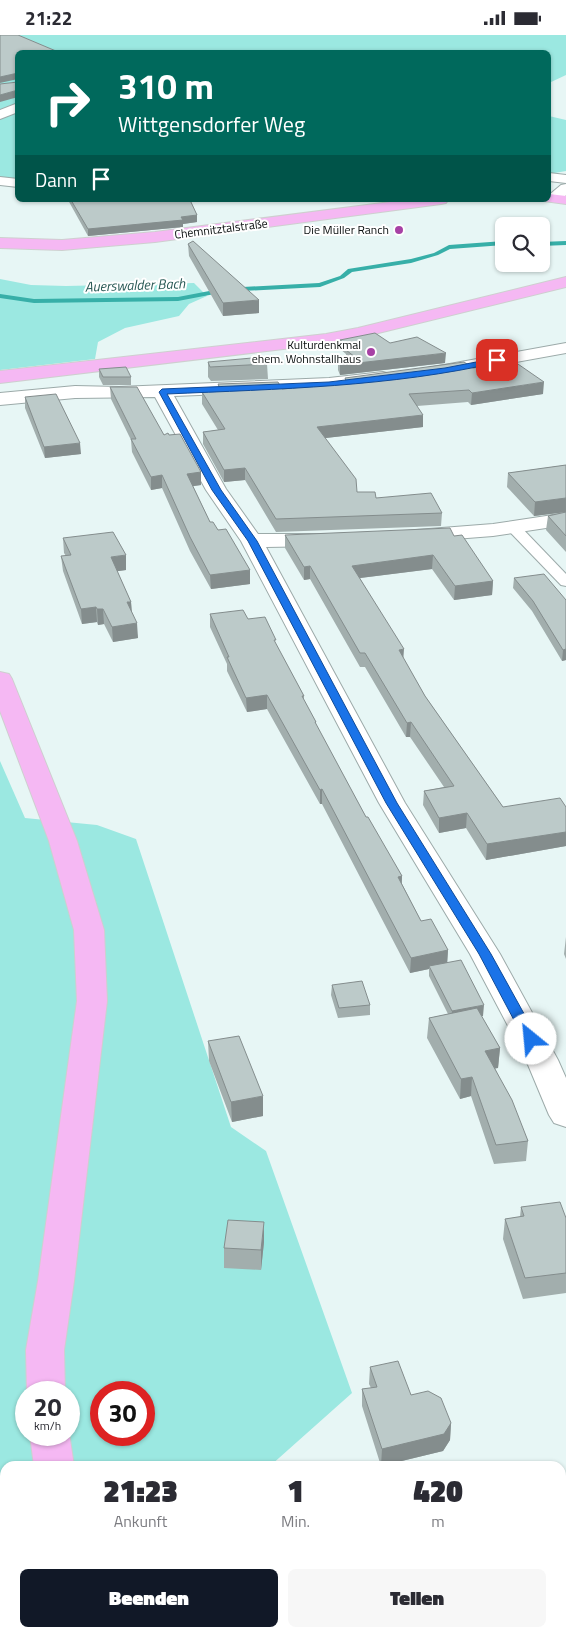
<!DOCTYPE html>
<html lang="de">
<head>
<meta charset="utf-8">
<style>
  body { margin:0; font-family:"Titillium Web",sans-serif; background:#f7f7f7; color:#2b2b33; height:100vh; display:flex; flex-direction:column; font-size:19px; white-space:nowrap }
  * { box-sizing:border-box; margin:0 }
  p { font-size:16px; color:#7c7c81 }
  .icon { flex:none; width:28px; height:28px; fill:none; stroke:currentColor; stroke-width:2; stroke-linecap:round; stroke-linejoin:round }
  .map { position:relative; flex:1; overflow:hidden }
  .details { position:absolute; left:0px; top:1426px; width:566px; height:176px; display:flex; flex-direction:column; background:#fff; border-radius:15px 15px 0 0; box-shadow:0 1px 4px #0004 }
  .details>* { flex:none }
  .hud { position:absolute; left:15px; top:15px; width:536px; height:152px; border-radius:8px; box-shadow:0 1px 4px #0004; background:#00695c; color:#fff; overflow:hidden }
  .buttons { position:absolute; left:495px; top:182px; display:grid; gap:10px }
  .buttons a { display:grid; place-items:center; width:55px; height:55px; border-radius:8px; background:#fff; box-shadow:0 1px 4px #0004; font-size:25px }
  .speed { position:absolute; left:15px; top:1346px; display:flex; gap:10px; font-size:25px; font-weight:700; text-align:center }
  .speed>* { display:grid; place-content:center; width:65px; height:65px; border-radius:50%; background:#fff; box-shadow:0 1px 4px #0004; line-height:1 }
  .speed small { font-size:12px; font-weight:400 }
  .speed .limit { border:8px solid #d22; background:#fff; color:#111 }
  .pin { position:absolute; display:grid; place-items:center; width:42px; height:42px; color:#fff; margin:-21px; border-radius:10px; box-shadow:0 2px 8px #0006 }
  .me { position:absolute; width:55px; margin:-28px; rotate:332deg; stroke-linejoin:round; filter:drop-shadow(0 0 4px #0008) }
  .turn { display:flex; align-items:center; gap:18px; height:105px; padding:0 20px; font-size:22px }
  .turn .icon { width:65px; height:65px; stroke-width:2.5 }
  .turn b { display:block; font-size:35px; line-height:42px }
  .then { display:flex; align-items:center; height:48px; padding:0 20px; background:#0003; gap:10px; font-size:19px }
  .eta { display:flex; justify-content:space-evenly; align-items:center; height:85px; text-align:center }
  .eta b { font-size:30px; font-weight:800; line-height:35px }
  .action { display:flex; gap:10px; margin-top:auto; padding:10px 20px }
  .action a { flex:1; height:58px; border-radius:8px; background:#111827; color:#fff; font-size:20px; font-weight:800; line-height:58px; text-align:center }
  .action a+a { background:#f7f7f7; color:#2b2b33 }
  .status { display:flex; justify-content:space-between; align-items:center; height:35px; padding:0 25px; background:#fff; direction:ltr }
  .status svg { height:14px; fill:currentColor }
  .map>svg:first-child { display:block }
</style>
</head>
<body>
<div class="status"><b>21:22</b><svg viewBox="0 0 49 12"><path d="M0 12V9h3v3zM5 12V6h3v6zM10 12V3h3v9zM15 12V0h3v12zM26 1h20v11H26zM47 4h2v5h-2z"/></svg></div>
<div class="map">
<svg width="566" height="1602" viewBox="0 0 566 1602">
  <rect width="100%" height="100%" fill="#e7f6f5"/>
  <path fill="#9be8e1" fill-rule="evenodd" d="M 0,0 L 566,0 L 566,40 L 549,48 L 549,18 L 18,18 L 17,145 L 0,143 Z
    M 549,81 L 566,85 L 566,136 L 549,139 Z
    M 0,244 L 31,250 L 66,251 L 194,248 L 207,261 L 189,269 L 179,281 L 125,293 L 98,307 L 95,324 L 0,335 Z
    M 0,726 L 25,783 L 97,790 L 136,804 L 231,1092 L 266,1116 L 352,1358 L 270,1431 L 5,1431 L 5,1598 L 307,1598 L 309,1602 L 0,1602 ZM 26,1358 L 69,1358 L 69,1400 L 26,1400 ZM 101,1358 L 144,1358 L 144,1400 L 101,1400 Z"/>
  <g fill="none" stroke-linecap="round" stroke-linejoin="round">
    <path fill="#37afa8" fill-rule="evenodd" d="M 504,206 L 504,210 L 450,214 L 438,220 L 411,228 L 352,237 L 344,243 L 320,252 L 225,257 L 178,266 L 34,268 L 0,263 L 0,259 L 34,264 L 178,262 L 225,253 L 319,248 L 340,241 L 348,234 L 411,224 L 434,218 L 449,210 Z
      M 566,206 L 566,210 L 541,211 L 541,207 Z"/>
    <g stroke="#9caaa9" stroke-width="2">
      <path id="service" d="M 513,488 L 518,489 L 566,539 L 566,551 L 561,550 L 508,495 L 506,492 L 508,489 Z"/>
    </g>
    <g stroke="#9caaa9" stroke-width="2">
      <path id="minor" d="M 18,68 L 18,77 L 0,84 L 0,75 Z
        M 549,138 L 566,140 L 566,148 L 549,146 Z
        M 0,142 L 18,144 L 18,152 L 0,150 Z
        M 566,308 L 566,318 L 433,342 L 427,341 L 424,337 L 427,333 L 433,332 Z
        M 383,337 L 390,339 L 392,343 L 390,347 L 329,355 L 174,361 L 226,454 L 258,499 L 323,499 L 331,500 L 334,505 L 331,510 L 323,511 L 266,512 L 405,768 L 500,919 L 558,1025 L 566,1043 L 566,1092 L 554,1088 L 549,1080 L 526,1025 L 470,919 L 379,768 L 241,506 L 206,455 L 155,362 L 75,363 L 0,370 L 0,358 L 75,351 L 119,352 L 329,343 Z
        M 566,478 L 566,490 L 493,501 L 416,507 L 408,506 L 405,501 L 408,496 L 416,495 L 493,489 Z"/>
    </g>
    <g stroke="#9caaa9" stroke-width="2">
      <path id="secondary" d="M 566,149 L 566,160 L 559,166 L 549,166 L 549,160 L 561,150 Z"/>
    </g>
    <g stroke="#cecfcf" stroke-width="2">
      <path id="primary" d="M 549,159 L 566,161 L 566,169 L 544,166 L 549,165 Z
        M 406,165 L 448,165 L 446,168 L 441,169 L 155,207 L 62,215 L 0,213 L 0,203 L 62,205 L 155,197 Z
        M 566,242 L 566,252 L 358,303 L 326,309 L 0,348 L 0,336 L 326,299 L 358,293 Z
        M 0,637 L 9,639 L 12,644 L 77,806 L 104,895 L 107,966 L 74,1246 L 64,1315 L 65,1358 L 27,1358 L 26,1315 L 38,1246 L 77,966 L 74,895 L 49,806 L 0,676 Z
        M 69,1398 L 74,1431 L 34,1431 L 30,1400 L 69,1400 Z
        M 58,1598 L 101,1598 L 103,1602 L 59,1602 Z"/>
    </g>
    <use href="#service" fill="#fff" fill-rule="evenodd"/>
    <use href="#minor" fill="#fff" fill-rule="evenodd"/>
    <use href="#secondary" fill="#fff" fill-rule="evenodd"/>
    <use href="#primary" fill="#f5b8f3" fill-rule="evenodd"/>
  </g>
  <path fill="#a2aead" d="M 68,165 L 190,165 L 197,180 L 197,187 L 183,189 L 183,192 L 88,201 Z
    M 188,209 L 259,278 L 223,281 L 189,221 Z
    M 340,305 L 390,308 L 445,328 L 340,340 L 338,335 L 338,325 L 346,324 L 346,319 L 340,314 Z
    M 208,327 L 267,329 L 268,344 L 211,346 L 208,342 Z
    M 473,333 L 543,359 L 471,370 L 468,367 L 417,371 L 423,392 L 325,403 L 357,457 L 376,463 L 442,478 L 441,491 L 276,497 L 245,445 L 224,447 L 203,409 L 203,397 L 218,395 L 202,369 L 202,357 L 218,355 L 218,349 L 282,354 L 345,348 L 345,343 Z
    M 99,334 L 131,342 L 131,350 L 103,350 L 99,342 Z
    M 110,352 L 164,400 L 169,400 L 201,437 L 201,450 L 193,451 L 210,487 L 218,495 L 250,535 L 250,549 L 211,554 L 190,516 L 162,453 L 151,455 L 132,417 L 131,405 L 111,364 Z
    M 25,362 L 81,419 L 45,423 L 25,373 Z
    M 566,430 L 566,477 L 534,481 L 507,452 L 508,438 Z
    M 566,477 L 566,517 L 546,495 L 548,481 Z
    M 285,500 L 454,501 L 493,546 L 492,560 L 454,565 L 432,534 L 360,543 L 403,623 L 425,661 L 503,772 L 566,772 L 566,811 L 486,825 L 466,793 L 439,798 L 423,770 L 424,756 L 444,752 L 410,702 L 406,702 L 365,632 L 360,632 L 310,544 L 304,545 L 285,513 Z
    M 63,503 L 126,535 L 117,536 L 131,567 L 132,578 L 138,603 L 113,607 L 104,589 L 98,590 L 97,587 L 82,589 L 63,536 L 61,521 L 66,521 L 64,518 Z
    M 514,543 L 566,565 L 566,625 L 562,626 L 532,576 L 513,553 Z
    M 210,579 L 248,584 L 276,610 L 304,661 L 304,666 L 316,687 L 316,690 L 366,782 L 402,841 L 402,849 L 421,886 L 448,915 L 447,928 L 483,981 L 481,981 L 500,1013 L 498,1033 L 495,1033 L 528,1106 L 526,1126 L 494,1129 L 471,1061 L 460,1064 L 427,1003 L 429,983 L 448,979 L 429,941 L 429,934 L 410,938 L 322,769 L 320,769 L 267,674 L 247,677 L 227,636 L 227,629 L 210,592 Z
    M 566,902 L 566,924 L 564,919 Z
    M 332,950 L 370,970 L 370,980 L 338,983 L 331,960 Z
    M 208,1006 L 263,1081 L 232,1087 L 209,1026 Z
    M 521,1172 L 566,1183 L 566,1258 L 523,1264 L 503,1204 L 505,1184 L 520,1182 Z
    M 264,1207 L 261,1235 L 224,1233 L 224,1213 Z
    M 370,1332 L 411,1360 L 451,1388 L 450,1405 L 443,1416 L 381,1431 L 362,1371 L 362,1354 L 371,1353 L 369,1349 Z"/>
  <path fill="#848d8d" d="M 17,38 L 18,44 L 0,48 L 0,42 Z
    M 18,55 L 18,62 L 0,67 L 0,60 Z
    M 197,180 L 197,187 L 183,189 L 183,192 L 88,201 L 88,194 Z
    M 259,265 L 259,278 L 223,281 L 223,268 Z
    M 446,318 L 445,328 L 340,340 L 340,330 Z
    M 544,347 L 543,359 L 471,370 L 472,358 Z
    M 423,380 L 423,392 L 317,404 L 317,392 Z
    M 80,408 L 81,419 L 45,423 L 44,412 Z
    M 245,433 L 245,445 L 224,447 L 224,435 Z
    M 201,437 L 201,450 L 187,452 L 187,439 Z
    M 162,440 L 162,453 L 151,455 L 151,442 Z
    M 566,463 L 566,477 L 534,481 L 535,467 Z
    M 126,520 L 126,535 L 112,537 L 111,522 Z
    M 433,520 L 432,534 L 352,544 L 352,531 Z
    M 310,531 L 310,544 L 304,545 L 304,532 Z
    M 250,535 L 250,549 L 211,554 L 210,540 Z
    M 493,546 L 492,560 L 454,565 L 455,551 Z
    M 127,567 L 131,567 L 132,582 Z
    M 96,572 L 97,587 L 82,589 L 81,574 Z
    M 97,574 L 103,574 L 104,589 L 98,590 Z
    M 137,588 L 138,603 L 113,607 L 112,592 Z
    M 404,614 L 403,628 L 399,615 Z
    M 566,614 L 566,625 L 562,626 L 563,615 Z
    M 267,660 L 267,674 L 247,677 L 246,663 Z
    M 411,687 L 410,702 L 406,702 L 407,688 Z
    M 322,754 L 322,769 L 320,769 L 320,755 Z
    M 467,778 L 466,793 L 439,798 L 439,783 Z
    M 566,797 L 566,811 L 486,825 L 487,809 Z
    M 402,841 L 401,856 L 398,842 Z
    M 448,915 L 447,931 L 429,931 L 429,934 L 410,938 L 411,923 Z
    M 484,970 L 483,981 L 451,986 L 452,976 Z
    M 500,1013 L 498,1033 L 484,1036 L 485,1016 Z
    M 472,1042 L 471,1061 L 460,1064 L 461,1044 Z
    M 263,1061 L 263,1081 L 232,1087 L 231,1067 Z
    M 264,1187 L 264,1207 L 261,1235 L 261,1215 Z
    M 451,1388 L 450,1405 L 443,1416 L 381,1431 L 382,1414 Z"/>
  <path fill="#bccac9" stroke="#848d8d" d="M 0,0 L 18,0 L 56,16 L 53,18 L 18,18 L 18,38 L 0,42 Z
    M 18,47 L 18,55 L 0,60 L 0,49 Z
    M 71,165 L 190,165 L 197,180 L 181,182 L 183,185 L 88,194 Z
    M 193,206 L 259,265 L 223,268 L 188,209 Z
    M 375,298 L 390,308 L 417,302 L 446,318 L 340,330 L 338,325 L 355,322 L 346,315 L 353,314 L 340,305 Z
    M 263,322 L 267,329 L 210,332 L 208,327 Z
    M 464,327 L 473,333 L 515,327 L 544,347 L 472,358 L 469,355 L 409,359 L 423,380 L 317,392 L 356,444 L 357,457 L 375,457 L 376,463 L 431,458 L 442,478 L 276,484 L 245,433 L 224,435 L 203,397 L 225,394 L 202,357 L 221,355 L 218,349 L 278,347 L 282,354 L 347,348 L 345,343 Z
    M 126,332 L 131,342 L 103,342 L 99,334 Z
    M 110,352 L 137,352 L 164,400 L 168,398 L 169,400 L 180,399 L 201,437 L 187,439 L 210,487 L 213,487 L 218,495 L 226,494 L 250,535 L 210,540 L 190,502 L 162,440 L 151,442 L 131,404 L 136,404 Z
    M 56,359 L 80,408 L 44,412 L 25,362 Z
    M 566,430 L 566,463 L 535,467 L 508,438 Z
    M 566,477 L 566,501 L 548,481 Z
    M 450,493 L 454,501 L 462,500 L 493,546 L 455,551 L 433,520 L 352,531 L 404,614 L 399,615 L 425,661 L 503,772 L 560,763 L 566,772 L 566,797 L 487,809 L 467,778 L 439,783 L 424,756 L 454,751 L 411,687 L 407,688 L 365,618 L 360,618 L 310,531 L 304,532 L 285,500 Z
    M 113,497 L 126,520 L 111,522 L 131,567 L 127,567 L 137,588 L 112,592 L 103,574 L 97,574 L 96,572 L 81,574 L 61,521 L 71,520 L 63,503 Z
    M 544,539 L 566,565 L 566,614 L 563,615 L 533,566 L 514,543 Z
    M 243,575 L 248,584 L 265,582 L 276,605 L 274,605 L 304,661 L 302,661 L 316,687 L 315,687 L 366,782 L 368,782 L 402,841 L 398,842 L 421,886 L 431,884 L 448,915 L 411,923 L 322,754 L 320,755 L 267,660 L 246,663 L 227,622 L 229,622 L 210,579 Z
    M 461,925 L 484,970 L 452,976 L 429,931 Z
    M 362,946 L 370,970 L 339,973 L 332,950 Z
    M 477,973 L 500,1013 L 485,1016 L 512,1065 L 528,1106 L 496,1110 L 472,1042 L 461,1044 L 429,983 Z
    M 239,1001 L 263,1061 L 231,1067 L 208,1006 Z
    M 560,1167 L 566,1183 L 566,1238 L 525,1243 L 505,1184 L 524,1181 L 521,1172 Z
    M 228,1185 L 264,1187 L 261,1215 L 224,1213 Z
    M 398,1326 L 411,1360 L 428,1356 L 441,1363 L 451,1388 L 444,1399 L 382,1414 L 362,1354 L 377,1352 L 370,1332 Z"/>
  <path fill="#1a73e8" stroke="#114b97" d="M 497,323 L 500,324 L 500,327 C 391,352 278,354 167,359 L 221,455 L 257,506 L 397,768 L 491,919 L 538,1004 L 536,1007 L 526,1007 L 524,1004 L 479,919 L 386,768 L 248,506 L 212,455 L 159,357 L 162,354 L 329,347 L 445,333 Z"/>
  <g fill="#a741a5" stroke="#fff" stroke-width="2">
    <circle cx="399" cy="195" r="5"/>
    <circle cx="371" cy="317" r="5"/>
  </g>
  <g text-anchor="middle" stroke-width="4" stroke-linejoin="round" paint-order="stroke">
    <g font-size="12" fill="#0a0f0f" stroke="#fff">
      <text transform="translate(221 194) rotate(-7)" y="4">Chemnitztalstraße</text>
    </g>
    <g font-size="12" fill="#0a0f0f" stroke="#fff" text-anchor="end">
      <text x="389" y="199">Die Müller Ranch</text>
      <text x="361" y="314">Kulturdenkmal<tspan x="361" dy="14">ehem. Wohnstallhaus</tspan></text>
    </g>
    <g font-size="14" font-style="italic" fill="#285955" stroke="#fff">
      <text transform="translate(135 250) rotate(-2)" y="5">Auerswalder Bach</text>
    </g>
  </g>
</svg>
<div class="buttons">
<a><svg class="icon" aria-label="search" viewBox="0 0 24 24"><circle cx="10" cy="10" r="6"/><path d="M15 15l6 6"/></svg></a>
</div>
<div class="speed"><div>20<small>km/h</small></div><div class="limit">30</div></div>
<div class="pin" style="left:497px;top:325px;background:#d93025"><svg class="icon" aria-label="arrive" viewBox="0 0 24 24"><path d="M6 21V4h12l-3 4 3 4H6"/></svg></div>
<svg class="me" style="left:531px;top:1004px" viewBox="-20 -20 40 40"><circle r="19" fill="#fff"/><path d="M0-13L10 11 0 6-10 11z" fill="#1a73e8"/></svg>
<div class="hud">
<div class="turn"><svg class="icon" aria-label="right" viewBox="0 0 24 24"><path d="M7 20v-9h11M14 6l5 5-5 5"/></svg><div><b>310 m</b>Wittgensdorfer Weg</div></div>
<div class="then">Dann<svg class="icon" aria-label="arrive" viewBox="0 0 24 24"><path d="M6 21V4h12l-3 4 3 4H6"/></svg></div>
</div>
<section class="details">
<div class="eta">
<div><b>21:23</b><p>Ankunft</p></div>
<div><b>1</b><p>Min.</p></div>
<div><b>420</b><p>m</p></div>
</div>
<div class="action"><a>Beenden</a><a>Teilen</a></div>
</section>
</div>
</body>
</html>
